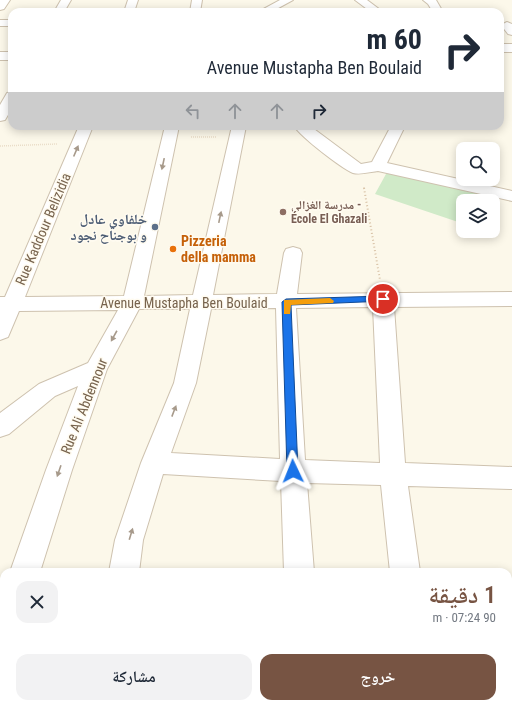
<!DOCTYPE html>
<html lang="ar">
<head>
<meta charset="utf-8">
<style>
  body { margin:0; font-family:"Roboto Condensed","Noto Naskh Arabic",sans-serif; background:#f2f2f3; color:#1f2937; direction:rtl; height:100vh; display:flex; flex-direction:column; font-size:15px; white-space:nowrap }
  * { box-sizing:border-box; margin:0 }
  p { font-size:13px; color:#747a83 }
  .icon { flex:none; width:22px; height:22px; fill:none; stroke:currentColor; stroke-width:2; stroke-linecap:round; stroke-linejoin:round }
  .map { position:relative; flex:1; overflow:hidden; direction:ltr }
  .panel { position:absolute; left:0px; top:568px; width:512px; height:140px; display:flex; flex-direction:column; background:#fff; border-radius:12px 12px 0 0; box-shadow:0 2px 10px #0003; direction:rtl }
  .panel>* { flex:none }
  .hud { position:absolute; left:8px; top:8px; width:496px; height:122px; border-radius:12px; box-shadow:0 2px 10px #0003; direction:rtl; background:#fff; color:#1f2937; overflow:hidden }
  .fabs { position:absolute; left:456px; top:142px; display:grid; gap:8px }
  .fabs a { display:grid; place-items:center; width:44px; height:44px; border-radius:8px; background:#fff; box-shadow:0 2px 10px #0003; font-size:20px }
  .pin { position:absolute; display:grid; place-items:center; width:34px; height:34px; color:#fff; margin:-17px; border:2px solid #fff; border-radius:50%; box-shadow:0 1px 4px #0007 }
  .me { position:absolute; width:44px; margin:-22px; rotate:358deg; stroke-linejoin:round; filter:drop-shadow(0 0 3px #0008) }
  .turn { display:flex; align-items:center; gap:14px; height:84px; padding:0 16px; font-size:18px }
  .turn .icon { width:52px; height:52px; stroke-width:2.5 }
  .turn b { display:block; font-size:28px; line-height:34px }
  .lanes { display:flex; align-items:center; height:38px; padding:0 16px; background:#0003; justify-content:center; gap:20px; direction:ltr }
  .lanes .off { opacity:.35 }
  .round { display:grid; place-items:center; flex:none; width:42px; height:42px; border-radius:12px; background:#f2f2f3 }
  .overview { display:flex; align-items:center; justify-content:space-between; height:68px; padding:0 16px }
  h1 { font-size:24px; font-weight:600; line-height:30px; color:#775443 }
  .action { display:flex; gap:8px; margin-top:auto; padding:8px 16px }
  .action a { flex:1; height:46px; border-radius:12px; background:#775443; color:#fff; font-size:16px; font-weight:600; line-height:46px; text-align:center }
  .action a+a { background:#f2f2f3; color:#1f2937 }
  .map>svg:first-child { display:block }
</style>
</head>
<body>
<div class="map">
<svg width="512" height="708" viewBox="0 0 512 708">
  <rect width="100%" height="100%" fill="#fcf8ea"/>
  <path fill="#d0eac8" d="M 397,173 L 488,195 L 482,201 L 463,201 L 463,221 L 461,223 L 375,194 L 386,174 Z"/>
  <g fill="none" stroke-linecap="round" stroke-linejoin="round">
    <g stroke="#cec2af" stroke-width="2">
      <path id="minor" d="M 0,0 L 10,0 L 4,9 L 0,10 Z
        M 61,0 L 71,0 L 64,12 L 54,12 Z
        M 128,0 L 138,0 L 134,12 L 124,12 Z
        M 192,0 L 202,0 L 200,12 L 190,12 Z
        M 280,0 L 293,0 L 271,12 L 258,12 Z
        M 355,0 L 367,0 L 383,12 L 371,12 Z
        M 423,0 L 436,0 L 443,12 L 433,12 L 428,4 Z
        M 0,20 L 12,20 L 12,26 L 0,26 Z
        M 507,22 L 512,24 L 512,35 L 508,34 L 501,25 Z
        M 500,44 L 512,44 L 512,52 L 500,52 Z
        M 0,52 L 12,52 L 12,60 L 0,60 Z
        M 12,92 L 12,108 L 5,120 L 0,121 L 0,105 L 7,93 Z
        M 79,126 L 93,126 L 25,297 L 124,296 L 165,126 L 179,126 L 144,296 L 193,295 L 232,126 L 246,126 L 213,295 L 277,294 L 284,253 L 286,249 L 293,247 L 300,249 L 302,253 L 297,294 L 512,292 L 512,306 L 394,307 L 405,463 L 512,467 L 512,489 L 408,486 L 420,572 L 390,572 L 381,485 L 307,483 L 314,572 L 284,572 L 281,481 L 163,474 L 143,540 L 139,572 L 109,572 L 115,540 L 141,463 L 174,383 L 190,309 L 139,309 L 107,369 L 72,470 L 40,572 L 10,572 L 46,470 L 78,386 L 55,396 L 9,434 L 0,437 L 0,413 L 39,384 L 88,363 L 118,310 L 19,311 L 8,337 L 0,340 L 0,297 L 5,297 ZM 373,307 L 380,463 L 305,460 L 296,308 ZM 276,308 L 280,459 L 171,453 L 196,383 L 211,309 Z
        M 294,126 L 310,126 L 361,164 L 372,162 L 391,126 L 405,126 L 387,163 L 512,191 L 512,201 L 378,171 C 370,172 360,175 353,173 C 341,168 301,137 294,126 Z
        M 4,619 L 4,661 L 0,663 L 0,621 Z
        M 86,704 L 120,704 L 119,708 L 85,708 Z
        M 293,704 L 327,704 L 328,708 L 294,708 Z
        M 403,704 L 437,704 L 438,708 L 404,708 Z"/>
    </g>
    <path stroke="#d7c0a4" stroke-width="1.5" stroke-dasharray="0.5 1.5" stroke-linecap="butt" d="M 191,137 L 216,137
      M 0,146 L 57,144
      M 364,187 L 364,189"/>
    <path stroke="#d7c0a4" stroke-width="2" stroke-dasharray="1 2.5" stroke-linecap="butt" d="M 364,188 L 380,280"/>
    <use href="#minor" fill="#fff" fill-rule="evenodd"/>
  </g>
  <defs><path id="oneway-solid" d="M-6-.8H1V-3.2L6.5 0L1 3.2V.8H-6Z"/></defs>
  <g fill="#a79a8b">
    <use href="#oneway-solid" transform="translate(76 151) rotate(-67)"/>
    <use href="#oneway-solid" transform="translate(163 164) rotate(102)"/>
    <use href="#oneway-solid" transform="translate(220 217) rotate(-78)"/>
    <use href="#oneway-solid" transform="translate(114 336) rotate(119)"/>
    <use href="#oneway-solid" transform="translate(174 411) rotate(-69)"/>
    <use href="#oneway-solid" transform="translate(59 471) rotate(109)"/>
    <use href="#oneway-solid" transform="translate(131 534) rotate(-73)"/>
  </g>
  <path fill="#1a73e8" stroke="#114b97" d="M 383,296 L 387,299 L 386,301 L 291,305 L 298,471 L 296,474 L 289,474 L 287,471 L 282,302 L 286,299 Z"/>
  <path fill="#f59e0b" d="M 330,298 L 334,301 L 333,303 L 291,305 L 290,314 L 284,314 L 284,300 Z"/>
  <circle fill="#8d6e63" stroke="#fffbf0" stroke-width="1.5" cx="283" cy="212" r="4"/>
  <circle fill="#5c6f8a" stroke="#fffbf0" stroke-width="1.5" cx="155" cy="227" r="4"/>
  <circle fill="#e8710a" stroke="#fffbf0" stroke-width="1.5" cx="173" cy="249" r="4"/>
  <g text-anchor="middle" stroke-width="3" stroke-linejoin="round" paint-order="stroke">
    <g font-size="12" font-weight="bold" fill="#785e54" stroke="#fffbf0" text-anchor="start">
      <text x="291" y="209">مدرسة الغزالي -<tspan x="291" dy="14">École El Ghazali</tspan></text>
    </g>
    <g font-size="14" font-weight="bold" fill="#4e5e75" stroke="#fffbf0" text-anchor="end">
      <text x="147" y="224">خلفاوي عادل<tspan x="147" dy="16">و بوجناح نجود</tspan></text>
    </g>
    <g font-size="14" fill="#77634d" stroke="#fffbf0">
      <text transform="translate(43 229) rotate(-67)" y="5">Rue Kaddour Belizidia</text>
      <text x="184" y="308">Avenue Mustapha Ben Boulaid</text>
      <text transform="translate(84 406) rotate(-68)" y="5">Rue Ali Abdennour</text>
    </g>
    <g font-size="14" font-weight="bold" fill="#c56008" stroke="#fffbf0" text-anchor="start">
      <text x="181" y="246">Pizzeria<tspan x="181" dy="16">della mamma</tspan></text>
    </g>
  </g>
</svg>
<div class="fabs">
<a><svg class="icon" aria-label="search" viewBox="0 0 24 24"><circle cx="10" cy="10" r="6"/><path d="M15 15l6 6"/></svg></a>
<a><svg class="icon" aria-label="layers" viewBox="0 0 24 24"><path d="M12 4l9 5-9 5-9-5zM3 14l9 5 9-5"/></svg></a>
</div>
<div class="pin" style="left:383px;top:299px;background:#d93025"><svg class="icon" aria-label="arrive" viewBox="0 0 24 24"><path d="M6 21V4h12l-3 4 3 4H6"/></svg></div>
<svg class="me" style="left:293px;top:471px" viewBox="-20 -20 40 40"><path d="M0-17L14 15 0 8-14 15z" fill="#1a73e8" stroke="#fff" stroke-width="4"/></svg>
<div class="hud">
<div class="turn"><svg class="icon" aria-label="right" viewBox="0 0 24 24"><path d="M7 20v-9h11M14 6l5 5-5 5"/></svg><div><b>60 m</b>Avenue Mustapha Ben Boulaid</div></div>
<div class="lanes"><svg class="icon off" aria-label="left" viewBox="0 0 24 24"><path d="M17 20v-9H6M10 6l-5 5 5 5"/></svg><svg class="icon off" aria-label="ahead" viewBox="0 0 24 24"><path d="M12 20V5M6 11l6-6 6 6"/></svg><svg class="icon off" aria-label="ahead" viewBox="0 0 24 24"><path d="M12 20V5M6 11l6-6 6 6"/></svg><svg class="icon" aria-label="right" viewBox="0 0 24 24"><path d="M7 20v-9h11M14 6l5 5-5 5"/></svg></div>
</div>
<section class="panel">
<div class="overview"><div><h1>1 دقيقة</h1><p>90 m · 07:24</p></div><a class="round"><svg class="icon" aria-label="close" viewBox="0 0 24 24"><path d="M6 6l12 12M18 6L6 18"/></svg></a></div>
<div class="action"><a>خروج</a><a>مشاركة</a></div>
</section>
</div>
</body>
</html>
